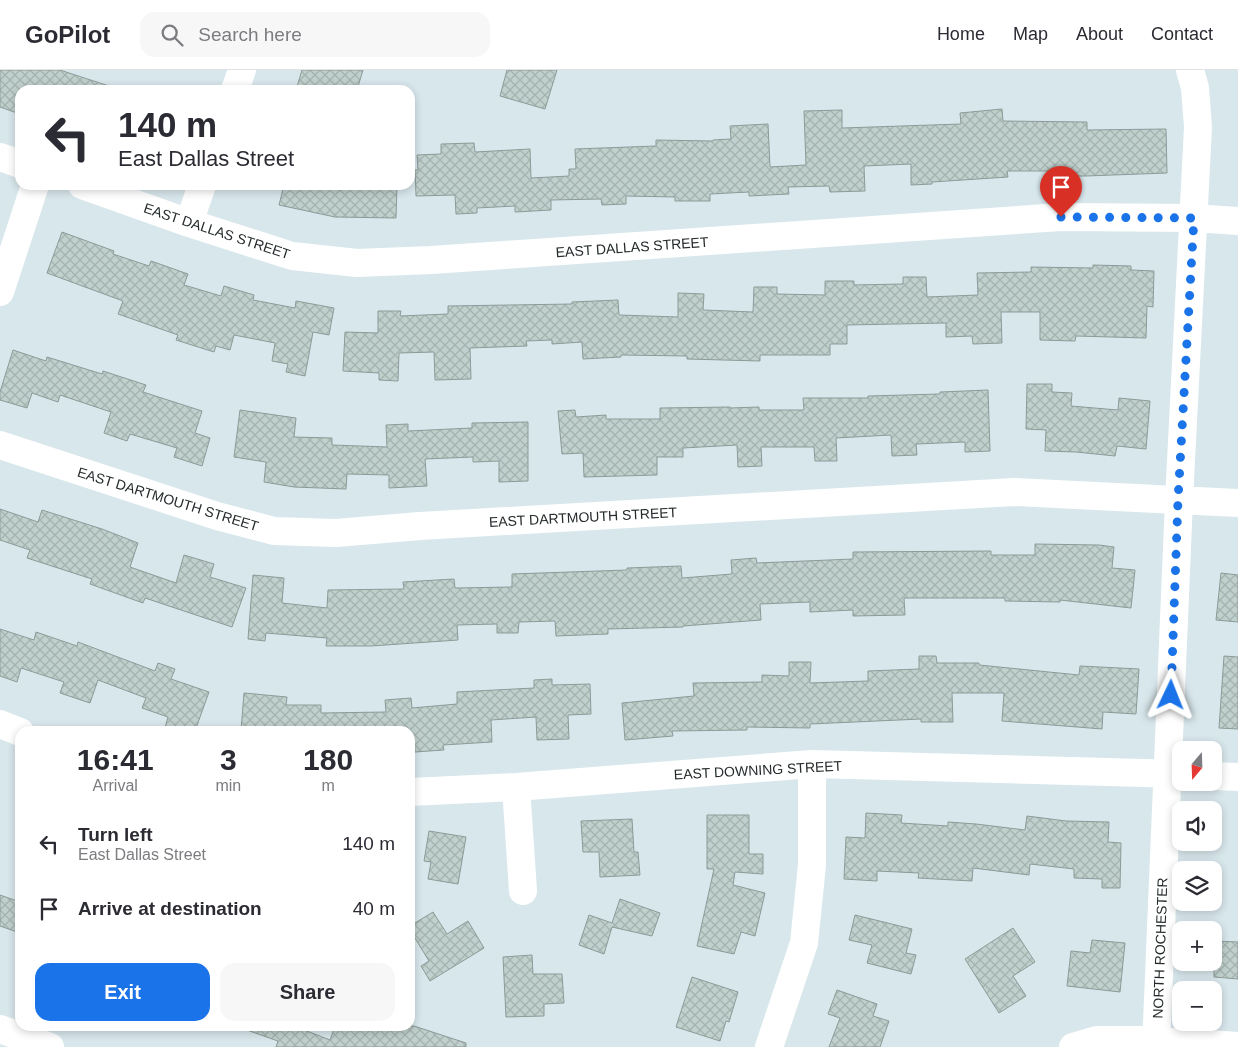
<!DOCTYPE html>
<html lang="en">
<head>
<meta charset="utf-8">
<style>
  body { margin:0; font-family:Helvetica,sans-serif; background:#f7f7f7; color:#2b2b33; height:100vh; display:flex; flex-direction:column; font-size:19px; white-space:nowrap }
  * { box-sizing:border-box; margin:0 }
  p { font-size:16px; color:#7c7c81 }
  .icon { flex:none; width:28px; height:28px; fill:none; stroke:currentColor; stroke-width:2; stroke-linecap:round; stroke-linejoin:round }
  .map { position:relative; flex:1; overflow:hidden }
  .side { position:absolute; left:15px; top:656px; width:400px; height:305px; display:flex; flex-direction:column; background:#fff; border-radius:15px; box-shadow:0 2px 8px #0003 }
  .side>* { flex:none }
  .banner { position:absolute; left:15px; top:15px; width:400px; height:105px; border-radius:15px; box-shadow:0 2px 8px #0003; background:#fff; color:#2b2b33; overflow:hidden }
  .needle { width:32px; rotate:199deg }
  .controls { position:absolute; left:1172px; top:671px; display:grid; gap:10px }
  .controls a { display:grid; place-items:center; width:50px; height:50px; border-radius:10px; background:#fff; box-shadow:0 2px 8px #0003; font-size:25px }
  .pin { position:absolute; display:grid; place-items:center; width:42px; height:42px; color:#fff; margin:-51px -21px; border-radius:50% 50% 50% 0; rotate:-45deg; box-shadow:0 0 5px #0007 }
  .pin .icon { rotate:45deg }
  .me { position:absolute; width:55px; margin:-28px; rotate:2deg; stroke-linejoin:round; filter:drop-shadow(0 0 4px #0008) }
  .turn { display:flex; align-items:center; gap:18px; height:105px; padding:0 20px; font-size:22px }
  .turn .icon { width:65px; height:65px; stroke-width:2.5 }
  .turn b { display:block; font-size:35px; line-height:42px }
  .eta { display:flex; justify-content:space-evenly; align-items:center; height:85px; text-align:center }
  .eta b { font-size:30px; font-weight:700; line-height:35px }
  .action { display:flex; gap:10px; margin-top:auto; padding:10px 20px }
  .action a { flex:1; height:58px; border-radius:15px; background:#1a73e8; color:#fff; font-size:20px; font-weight:700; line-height:58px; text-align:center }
  .action a+a { background:#f7f7f7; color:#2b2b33 }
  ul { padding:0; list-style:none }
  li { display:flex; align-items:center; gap:15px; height:65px; padding:0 20px }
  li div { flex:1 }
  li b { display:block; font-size:19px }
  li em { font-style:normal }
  header { display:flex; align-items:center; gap:30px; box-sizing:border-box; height:70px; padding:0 25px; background:#fff; border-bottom:1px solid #e1e1e2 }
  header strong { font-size:24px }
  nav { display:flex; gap:28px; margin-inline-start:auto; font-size:18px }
  .search { width:350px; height:45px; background:#f7f7f7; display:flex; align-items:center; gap:12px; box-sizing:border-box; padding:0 18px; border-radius:15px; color:#7c7c81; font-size:19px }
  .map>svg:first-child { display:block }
</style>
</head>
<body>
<header>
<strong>GoPilot</strong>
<div class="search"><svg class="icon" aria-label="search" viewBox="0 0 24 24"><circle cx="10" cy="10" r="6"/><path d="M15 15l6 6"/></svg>Search here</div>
<nav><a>Home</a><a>Map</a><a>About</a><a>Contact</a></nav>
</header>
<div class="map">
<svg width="1238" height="977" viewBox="0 0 1238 977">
  <defs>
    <pattern id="building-cross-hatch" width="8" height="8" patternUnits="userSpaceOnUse" patternTransform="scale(1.25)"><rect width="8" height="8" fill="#c0d0cd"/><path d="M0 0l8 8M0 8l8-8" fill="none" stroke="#a5b3b0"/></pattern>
  </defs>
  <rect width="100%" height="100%" fill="#d8e7ec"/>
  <path fill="url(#building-cross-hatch)" stroke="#8c9b98" d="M 0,0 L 60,0 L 109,16 L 109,20 L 20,20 L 20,44 L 0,37 Z
    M 302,0 L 363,0 L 357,20 L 296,20 Z
    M 507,0 L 557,0 L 545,39 L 500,26 Z
    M 1002,39 L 1003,51 L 1087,52 L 1087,60 L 1166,59 L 1167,103 L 1086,106 L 1065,106 L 1065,101 L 1007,101 L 1008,107 L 932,112 L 932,114 L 911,115 L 911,94 L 864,96 L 865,121 L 830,122 L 829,116 L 788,117 L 789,124 L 749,126 L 749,122 L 710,124 L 710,131 L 675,131 L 675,127 L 626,126 L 626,134 L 602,135 L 601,129 L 551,130 L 551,140 L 515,142 L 515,136 L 477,138 L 477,143 L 456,144 L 455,125 L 416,126 L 415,100 L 418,100 L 417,85 L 441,84 L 441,74 L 474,73 L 475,82 L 530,79 L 531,108 L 569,106 L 569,99 L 576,99 L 575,79 L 656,76 L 656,70 L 713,71 L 713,70 L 731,69 L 730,56 L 768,54 L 770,97 L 806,95 L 804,41 L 842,40 L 842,58 L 961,54 L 960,43 Z
    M 284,115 L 317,115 L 341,120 L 341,115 L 397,115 L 396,148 L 335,147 L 279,135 Z
    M 62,162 L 114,181 L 113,184 L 149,196 L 151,191 L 188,204 L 184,215 L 221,226 L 224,216 L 254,225 L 253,230 L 295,238 L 296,231 L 334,238 L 329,265 L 313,262 L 305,306 L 286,302 L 288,294 L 272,291 L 275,273 L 234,265 L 230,280 L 216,276 L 214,282 L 176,270 L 178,265 L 118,244 L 123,231 L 47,203 Z
    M 1093,195 L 1131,196 L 1131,200 L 1154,201 L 1153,237 L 1147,236 L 1146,268 L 1076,266 L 1075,271 L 1040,270 L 1040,242 L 1001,242 L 1002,273 L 973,274 L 972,266 L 946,267 L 946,253 L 847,255 L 847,274 L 830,274 L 830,285 L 760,285 L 760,291 L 687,289 L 687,286 L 621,285 L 621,287 L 583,289 L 582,272 L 552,274 L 552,270 L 526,271 L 527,276 L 470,278 L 471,309 L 435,310 L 434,282 L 399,283 L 398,311 L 379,310 L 379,303 L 343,301 L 345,262 L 378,263 L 378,241 L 401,241 L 400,246 L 448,244 L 448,236 L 572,234 L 572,232 L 618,230 L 619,245 L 678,247 L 678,223 L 704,224 L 703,240 L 753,242 L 754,217 L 777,217 L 777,224 L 825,225 L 825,211 L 854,211 L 854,215 L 903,214 L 903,207 L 926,207 L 927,227 L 978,225 L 977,203 L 1031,202 L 1031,197 L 1093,198 Z
    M 13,280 L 46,291 L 47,287 L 102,304 L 103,301 L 146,315 L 143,322 L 202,341 L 195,363 L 210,368 L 202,396 L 174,387 L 177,378 L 130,364 L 127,371 L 104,363 L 111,342 L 60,325 L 58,332 L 32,323 L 27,338 L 0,330 L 0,322 Z
    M 1027,314 L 1052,314 L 1052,322 L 1072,323 L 1071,336 L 1118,340 L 1119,328 L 1150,331 L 1146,379 L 1117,376 L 1115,386 L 1076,382 L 1045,381 L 1046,360 L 1026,359 Z
    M 988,320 L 990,381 L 965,382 L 965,372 L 916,374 L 917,385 L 892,386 L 891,365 L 836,368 L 837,391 L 815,391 L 814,377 L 761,377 L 762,396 L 738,397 L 737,375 L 683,378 L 683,387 L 657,387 L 657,405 L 584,407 L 583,383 L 562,384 L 558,341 L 575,340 L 576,347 L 606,345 L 606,349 L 660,349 L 660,338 L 730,337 L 730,338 L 759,337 L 759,340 L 804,340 L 803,328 L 868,328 L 868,326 L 940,324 L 940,322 Z
    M 240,340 L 296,348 L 294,367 L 332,368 L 332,375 L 387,377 L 386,355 L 408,354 L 408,361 L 472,358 L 472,353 L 528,352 L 528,411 L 499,412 L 499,391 L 473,392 L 473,387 L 425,389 L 427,416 L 389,418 L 389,405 L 347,404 L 346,419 L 294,417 L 264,412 L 266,392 L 234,387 Z
    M 0,439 L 38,452 L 42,440 L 102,459 L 138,473 L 130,497 L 176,513 L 184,485 L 214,494 L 210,507 L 246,518 L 232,557 L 145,528 L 143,533 L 90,514 L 92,509 L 27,488 L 30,480 L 0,470 Z
    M 1035,474 L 1099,475 L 1114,477 L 1112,498 L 1135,500 L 1131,538 L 1060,530 L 1060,532 L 1005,531 L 1005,528 L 904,528 L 905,545 L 853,546 L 853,540 L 810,542 L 810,532 L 760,534 L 761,550 L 683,556 L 683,557 L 608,559 L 608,564 L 556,566 L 555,551 L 519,552 L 518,563 L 497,563 L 497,554 L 457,555 L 458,570 L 371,576 L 326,576 L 327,568 L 266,563 L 265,571 L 248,569 L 253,505 L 284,508 L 282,533 L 327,538 L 328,520 L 404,519 L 403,512 L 454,509 L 455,518 L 512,517 L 512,504 L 627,500 L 627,498 L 681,496 L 682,508 L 732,504 L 731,490 L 756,488 L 757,493 L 853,489 L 853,482 L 991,481 L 991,485 L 1035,485 Z
    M 1221,503 L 1238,505 L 1238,552 L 1216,550 Z
    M 0,559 L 34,570 L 36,562 L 77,576 L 78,572 L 155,601 L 158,593 L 175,599 L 171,609 L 209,622 L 195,661 L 164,661 L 168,647 L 142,638 L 146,628 L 98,610 L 90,633 L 60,623 L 64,612 L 21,598 L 17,612 L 0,606 Z
    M 919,586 L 936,586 L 937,593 L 979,593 L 979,595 L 1079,605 L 1080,596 L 1139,599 L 1136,644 L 1103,642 L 1102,659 L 1002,651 L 1004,623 L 952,623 L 953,652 L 921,652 L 921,649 L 810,654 L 810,658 L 747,657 L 747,660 L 672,661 L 673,666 L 625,670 L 622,633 L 694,626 L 693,613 L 762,612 L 762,605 L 789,606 L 789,592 L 811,592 L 810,613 L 868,611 L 868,601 L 919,599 Z
    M 1224,586 L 1238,587 L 1238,659 L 1219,658 Z
    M 552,609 L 552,615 L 590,614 L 591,644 L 568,645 L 569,669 L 537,670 L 536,647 L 491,650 L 492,672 L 443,675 L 444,680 L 415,682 L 414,668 L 410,669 L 410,661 L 258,661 L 241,660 L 244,623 L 287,627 L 286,635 L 321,635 L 321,643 L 386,642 L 385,630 L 411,628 L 412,638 L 457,634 L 457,622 L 534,618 L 534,610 Z
    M 866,743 L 902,745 L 901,753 L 948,756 L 948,752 L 976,754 L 1025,760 L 1027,746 L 1066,751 L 1109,752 L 1108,772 L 1121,773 L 1120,818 L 1102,818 L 1102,809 L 1074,808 L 1074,799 L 1030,794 L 1029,805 L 973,798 L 972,811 L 918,808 L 919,803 L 877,801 L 877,811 L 844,809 L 846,767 L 865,768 Z
    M 707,745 L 749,745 L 749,784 L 763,784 L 763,804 L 735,802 L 733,815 L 765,823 L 755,866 L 741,862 L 734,884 L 697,876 L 714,799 L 707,799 Z
    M 632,749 L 634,782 L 638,782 L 640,805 L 600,807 L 599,782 L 583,782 L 581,751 Z
    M 429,761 L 466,767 L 458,814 L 428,809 L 431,792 L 424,791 Z
    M 0,825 L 20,832 L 20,863 L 0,856 Z
    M 620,829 L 660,843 L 652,866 L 612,857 L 604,884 L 579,875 L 589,845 L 612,853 Z
    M 433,842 L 447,864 L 468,851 L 484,878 L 430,911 L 421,896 L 429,891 L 410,860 L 410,856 Z
    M 855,845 L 912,859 L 906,883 L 916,885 L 911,904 L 867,893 L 872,875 L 849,870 Z
    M 1013,858 L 1035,892 L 1013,906 L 1026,926 L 999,943 L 965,889 Z
    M 1092,870 L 1125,873 L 1120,922 L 1067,916 L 1071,881 L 1090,883 Z
    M 1214,871 L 1238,872 L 1238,909 L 1214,907 Z
    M 532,885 L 533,904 L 562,904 L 564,933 L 544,934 L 544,946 L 506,947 L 503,887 Z
    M 692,907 L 738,922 L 729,952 L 726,951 L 720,971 L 676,957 Z
    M 837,920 L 877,934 L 873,946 L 889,951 L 880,977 L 829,977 L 840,948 L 828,944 Z
    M 244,956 L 294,956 L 330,970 L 335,956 L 414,956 L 466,973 L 466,977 L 276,977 L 278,971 L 244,959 Z"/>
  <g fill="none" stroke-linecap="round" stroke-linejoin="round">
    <path stroke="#fff" stroke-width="28" d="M 235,20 L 242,0
      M 0,87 L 20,94
      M 82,115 L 189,153 L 292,186 L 357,193 L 431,190 L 1061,147 L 1194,148 L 1238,151
      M 189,153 L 202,115
      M 0,222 L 35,115
      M 0,375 L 217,446 L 274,461 L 336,463 L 420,456 L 1014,422 L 1238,433
      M 0,654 L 20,662
      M 1214,706 L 1238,707
      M 516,717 L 523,821
      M 410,722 L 516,717 L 812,694 L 1181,704
      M 769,977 L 804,873 L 812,795 L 812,694
      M 1073,977 L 1097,970 L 1156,970 L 1238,976
      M 1156,977 L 1179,430 L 1198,57 L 1195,18 L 1190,0"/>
    <path stroke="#fff" stroke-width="28" d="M 0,959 L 50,977"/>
  </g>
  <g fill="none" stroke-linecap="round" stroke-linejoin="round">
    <path stroke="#1a73e8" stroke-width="9" stroke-dasharray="0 16.2" d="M 1061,147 L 1194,148 L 1178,430 L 1171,625"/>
  </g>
  <g text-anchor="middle" stroke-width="4.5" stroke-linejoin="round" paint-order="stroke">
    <g font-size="14" fill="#252b2c" stroke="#fff">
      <text transform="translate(217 161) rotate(18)" y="5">EAST DALLAS STREET</text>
      <text transform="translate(632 177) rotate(-4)" y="5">EAST DALLAS STREET</text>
      <text transform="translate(168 429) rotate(17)" y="5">EAST DARTMOUTH STREET</text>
      <text transform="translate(583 447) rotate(-3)" y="5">EAST DARTMOUTH STREET</text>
      <text transform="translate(758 700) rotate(-3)" y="5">EAST DOWNING STREET</text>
      <text transform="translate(1160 878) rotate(-88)" y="5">NORTH ROCHESTER</text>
    </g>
  </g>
</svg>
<div class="controls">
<a><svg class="needle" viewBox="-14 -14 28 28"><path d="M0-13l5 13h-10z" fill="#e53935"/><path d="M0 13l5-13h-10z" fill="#7c7c81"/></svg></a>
<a><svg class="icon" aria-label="sound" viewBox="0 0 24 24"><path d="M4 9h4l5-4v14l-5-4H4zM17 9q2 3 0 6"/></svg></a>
<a><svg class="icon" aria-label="layers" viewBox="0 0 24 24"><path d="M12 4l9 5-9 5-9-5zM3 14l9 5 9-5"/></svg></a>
<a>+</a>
<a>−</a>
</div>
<div class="pin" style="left:1061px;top:147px;background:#d93025"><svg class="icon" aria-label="arrive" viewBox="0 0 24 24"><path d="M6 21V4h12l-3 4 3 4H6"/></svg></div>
<svg class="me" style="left:1171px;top:625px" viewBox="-20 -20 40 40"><path d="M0-17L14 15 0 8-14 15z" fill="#1a73e8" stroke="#fff" stroke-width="4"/></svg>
<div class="banner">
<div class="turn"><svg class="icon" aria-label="left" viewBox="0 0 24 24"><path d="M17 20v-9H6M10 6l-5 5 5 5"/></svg><div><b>140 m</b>East Dallas Street</div></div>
</div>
<section class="side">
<div class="eta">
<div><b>16:41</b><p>Arrival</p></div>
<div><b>3</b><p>min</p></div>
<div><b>180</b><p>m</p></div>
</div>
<ul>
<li><svg class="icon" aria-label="left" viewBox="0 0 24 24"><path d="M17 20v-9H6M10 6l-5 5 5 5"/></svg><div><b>Turn left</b><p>East Dallas Street</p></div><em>140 m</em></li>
<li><svg class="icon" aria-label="arrive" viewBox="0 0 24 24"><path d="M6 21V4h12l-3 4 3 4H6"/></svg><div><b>Arrive at destination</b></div><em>40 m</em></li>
</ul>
<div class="action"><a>Exit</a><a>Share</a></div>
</section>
</div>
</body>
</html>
